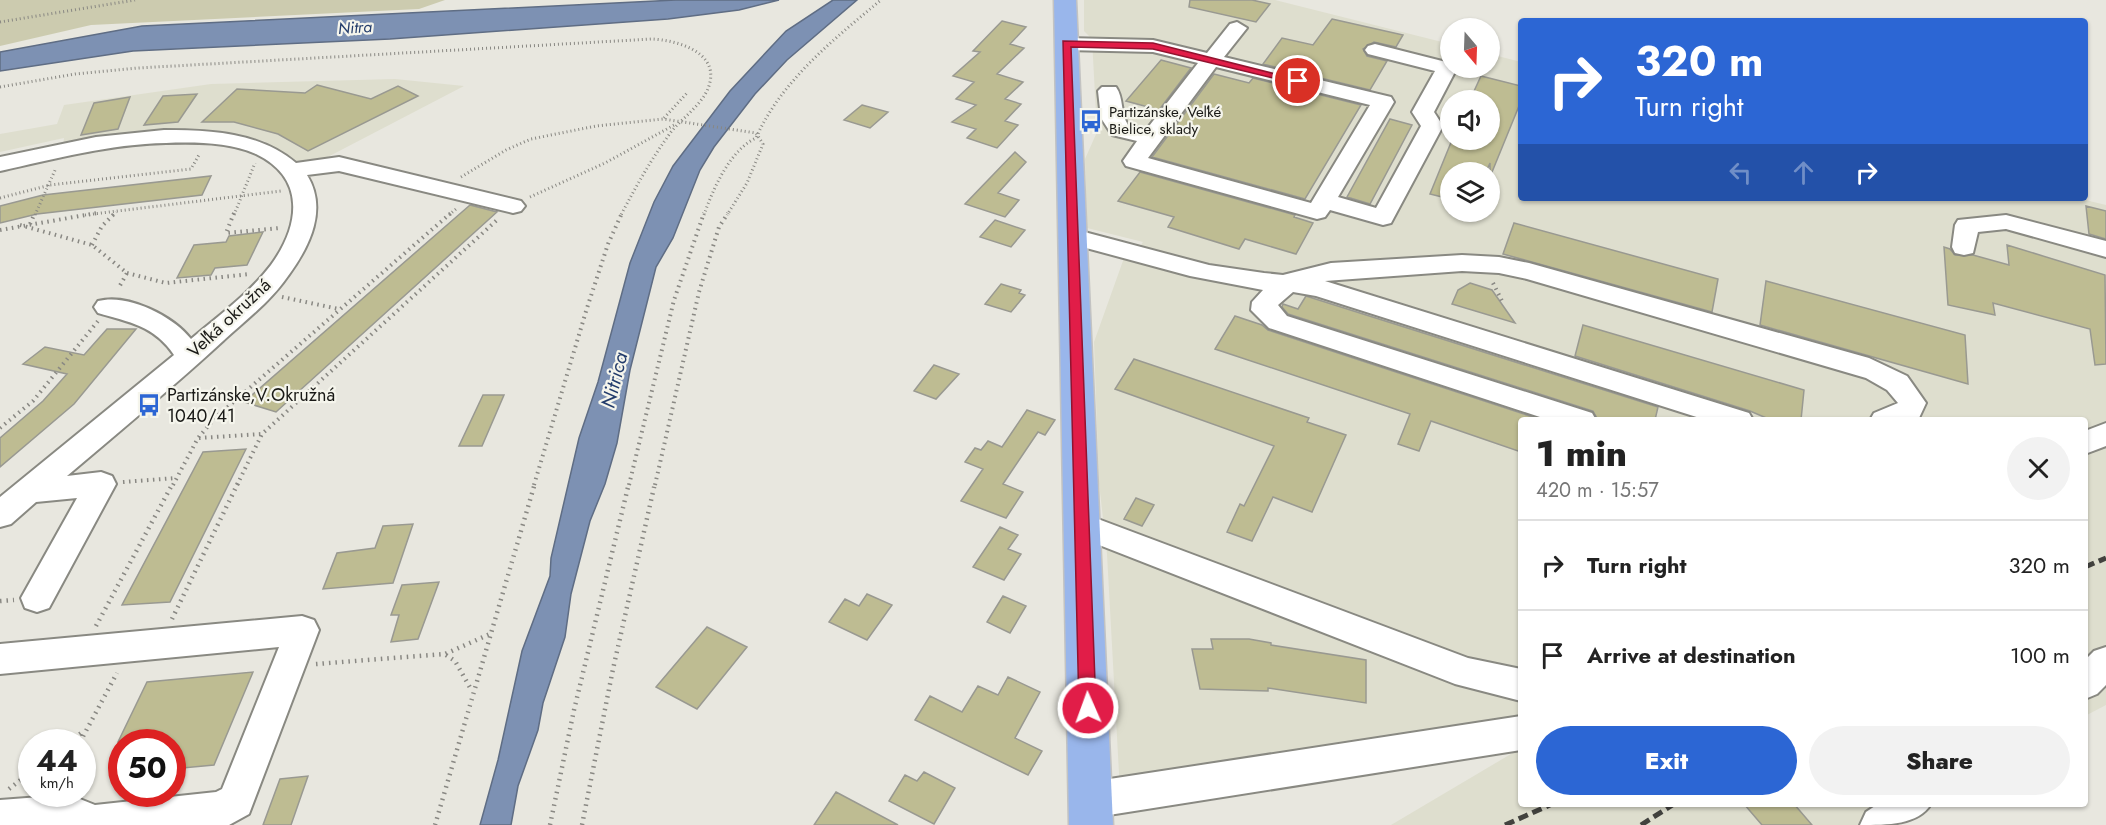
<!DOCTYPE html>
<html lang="en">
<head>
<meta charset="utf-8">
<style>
  body { margin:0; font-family:Jost,sans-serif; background:#f2f2f2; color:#222; height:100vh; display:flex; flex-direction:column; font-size:22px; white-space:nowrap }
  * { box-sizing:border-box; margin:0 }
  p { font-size:20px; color:#767676 }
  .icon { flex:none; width:33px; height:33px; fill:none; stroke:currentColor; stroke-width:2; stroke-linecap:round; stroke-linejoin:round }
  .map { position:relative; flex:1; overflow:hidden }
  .sheet { position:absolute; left:1518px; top:417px; width:570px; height:390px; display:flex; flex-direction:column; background:#fff; border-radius:6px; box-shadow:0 2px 4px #0004 }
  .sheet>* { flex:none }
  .top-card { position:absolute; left:1518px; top:18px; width:570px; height:183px; border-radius:6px; box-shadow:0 2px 4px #0004; background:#2c66d4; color:#fff; overflow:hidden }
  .needle { width:39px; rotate:161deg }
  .fabs { position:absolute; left:1440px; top:18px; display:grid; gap:12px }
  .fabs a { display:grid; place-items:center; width:60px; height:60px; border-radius:50%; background:#fff; box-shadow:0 2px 4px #0004; font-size:30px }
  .speed { position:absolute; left:18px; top:729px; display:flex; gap:12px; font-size:30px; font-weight:700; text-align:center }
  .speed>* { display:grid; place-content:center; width:78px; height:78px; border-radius:50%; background:#fff; box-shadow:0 2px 4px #0004; line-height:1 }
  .speed small { font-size:15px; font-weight:400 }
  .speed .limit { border:9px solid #d22; background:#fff; color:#111 }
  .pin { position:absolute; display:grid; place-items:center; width:51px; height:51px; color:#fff; margin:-26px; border:3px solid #fff; border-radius:50%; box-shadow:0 2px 6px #0007 }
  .me { position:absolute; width:66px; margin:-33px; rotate:358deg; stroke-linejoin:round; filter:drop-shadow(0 0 4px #0008) }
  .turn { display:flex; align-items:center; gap:21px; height:126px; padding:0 18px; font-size:27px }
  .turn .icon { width:78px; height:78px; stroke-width:2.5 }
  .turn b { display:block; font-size:42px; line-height:51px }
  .lanes { display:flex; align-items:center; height:57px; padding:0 18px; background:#0003; justify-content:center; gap:30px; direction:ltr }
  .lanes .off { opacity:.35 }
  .round { display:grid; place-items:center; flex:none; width:63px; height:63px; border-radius:32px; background:#f2f2f2 }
  .overview { display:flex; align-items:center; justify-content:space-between; height:102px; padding:0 18px }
  h1 { font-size:36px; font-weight:800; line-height:45px }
  .action { display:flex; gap:12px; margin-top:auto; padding:12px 18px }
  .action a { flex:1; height:69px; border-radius:36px; background:#2c66d4; color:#fff; font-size:24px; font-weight:800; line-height:69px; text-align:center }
  .action a+a { background:#f2f2f2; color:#222 }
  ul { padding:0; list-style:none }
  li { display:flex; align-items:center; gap:18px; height:90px; padding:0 18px; border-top:2px solid #e0e0e0 }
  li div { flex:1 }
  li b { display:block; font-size:22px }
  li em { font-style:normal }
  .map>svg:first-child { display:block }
</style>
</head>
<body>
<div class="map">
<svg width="2106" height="825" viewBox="0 0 2106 825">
  <rect width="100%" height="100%" fill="#e8e7df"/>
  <path fill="#dedece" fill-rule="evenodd" d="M 1084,0 L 1275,0 L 1450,44 L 1450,68 L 1490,68 L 1490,54 L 1521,62 L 1521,198 L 2077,198 L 2106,205 L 2106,705 L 2085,716 L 2085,420 L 1521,420 L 1521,741 L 1121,810 L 1107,554 L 1099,483 L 1094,342 L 1124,258 L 1130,260 L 1143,242 L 1087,228 L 1085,159 L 1097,132 L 1092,39 L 1084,31 ZM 1450,100 L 1490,100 L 1490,140 L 1450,140 ZM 1450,172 L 1490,172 L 1490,212 L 1450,212 Z
    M 395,79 L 464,86 L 320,161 L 297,161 L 264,141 L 222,132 L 176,131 L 63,146 L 64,138 L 0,152 L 0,134 L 57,124 L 64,105 L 211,84 Z
    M 1521,748 L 1521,804 L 1908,804 L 1867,825 L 1391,825 Z"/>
  <path fill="#cccbaf" d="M 0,0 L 445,0 L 419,9 L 91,25 L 0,46 Z"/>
  <path fill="#7d91b3" stroke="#5f6d84" stroke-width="1.5" d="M 676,0 L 779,0 L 739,10 L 668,19 L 390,39 L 133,51 L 0,71 L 0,52 L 142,26 Z
    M 833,0 L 857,0 L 787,60 L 755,94 L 714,147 L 700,170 L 673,238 L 656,267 L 630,370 L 617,443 L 605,484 L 590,521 L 571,594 L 565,637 L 543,703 L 538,730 L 518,786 L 511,825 L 480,825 L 498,760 L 522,651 L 550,576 L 551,558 L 579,438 L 598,382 L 630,263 L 654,202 L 673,166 L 730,91 L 786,31 Z"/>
  <path fill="#bebc92" stroke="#999991" stroke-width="1.5" d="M 1190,0 L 1252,0 L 1270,4 L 1256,22 L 1189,7 Z
    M 1332,19 L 1403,35 L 1396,47 L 1374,42 L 1363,49 L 1367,56 L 1387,61 L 1370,90 L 1263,64 L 1282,38 L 1313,45 Z
    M 1002,21 L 1026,27 L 1010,44 L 1024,48 L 997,74 L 1023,82 L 1005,99 L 1021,104 L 1005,121 L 1018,125 L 997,148 L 967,138 L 976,129 L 952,122 L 976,105 L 956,99 L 974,82 L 953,76 L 980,52 L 973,51 Z
    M 1161,60 L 1191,68 L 1159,110 L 1126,101 Z
    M 1214,74 L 1249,83 L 1253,78 L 1361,105 L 1305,199 L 1152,157 Z
    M 1481,76 L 1521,86 L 1521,101 L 1490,177 L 1490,163 L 1486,172 L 1450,172 L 1450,199 L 1430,194 L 1452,140 L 1490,140 L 1490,100 L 1470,100 Z
    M 317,85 L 371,99 L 398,86 L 418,96 L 308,151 L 278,134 L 234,122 L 202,122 L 237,89 L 305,93 Z
    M 197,94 L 178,122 L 144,125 L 163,96 Z
    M 130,97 L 118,129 L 81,135 L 94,103 Z
    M 862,105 L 888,112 L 870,128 L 844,120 Z
    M 1390,119 L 1412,125 L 1370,204 L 1347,197 Z
    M 1015,152 L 1026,162 L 998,193 L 1019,200 L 1005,217 L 965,204 Z
    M 1140,172 L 1295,215 L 1294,217 L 1313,223 L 1296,254 L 1245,239 L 1239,249 L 1168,227 L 1174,217 L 1118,201 Z
    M 211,176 L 202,195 L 37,214 L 0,223 L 0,206 L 43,195 Z
    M 470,205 L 497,212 L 276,412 L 244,402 Z
    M 2086,206 L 2106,211 L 2106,239 L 2089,234 Z
    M 995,220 L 1025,230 L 1011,247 L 980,237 Z
    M 1514,223 L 1718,279 L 1712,312 L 1503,254 Z
    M 263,232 L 247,265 L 215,268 L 211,275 L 177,278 L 194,245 L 226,242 L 229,236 Z
    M 2007,245 L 2105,275 L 2106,364 L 2095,365 L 2090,329 L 1993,303 L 1995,315 L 1948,305 L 1944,247 L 1950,249 L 1955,255 L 1973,255 L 2009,265 Z
    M 1766,281 L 1965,335 L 1968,384 L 1760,325 Z
    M 1470,283 L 1492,290 L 1515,323 L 1452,304 L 1458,290 Z
    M 1001,284 L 1021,290 L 1019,293 L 1025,295 L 1011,312 L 985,304 Z
    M 1306,296 L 1658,407 L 1655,420 L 1598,420 L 1593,411 L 1288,314 L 1282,307 L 1283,304 L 1298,309 Z
    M 1235,316 L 1262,325 L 1268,330 L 1542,420 L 1521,420 L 1521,452 L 1431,421 L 1419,451 L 1398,444 L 1410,414 L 1215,349 Z
    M 1583,325 L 1804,390 L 1801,420 L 1771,420 L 1750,411 L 1575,356 Z
    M 107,329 L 136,329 L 74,404 L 0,467 L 0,438 L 43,401 L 67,374 L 23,364 L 45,347 L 84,355 Z
    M 1134,359 L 1309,418 L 1307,422 L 1346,435 L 1312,512 L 1273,497 L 1252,541 L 1227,532 L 1240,504 L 1244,506 L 1274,446 L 1115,389 Z
    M 934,365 L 959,374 L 936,399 L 914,391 Z
    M 483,395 L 504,395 L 482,446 L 459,446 Z
    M 1027,410 L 1055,420 L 1045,435 L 1038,432 L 1003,484 L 1023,492 L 1006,518 L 961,501 L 983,469 L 965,462 L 975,448 L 981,450 L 988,441 L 1002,447 Z
    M 246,449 L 170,602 L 122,605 L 203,452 Z
    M 1136,498 L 1154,505 L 1142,526 L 1124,519 Z
    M 413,524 L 393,583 L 323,589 L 337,553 L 375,548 L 383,526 Z
    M 1000,527 L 1018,535 L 1008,549 L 1021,554 L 1004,580 L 973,567 Z
    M 439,582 L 418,639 L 391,642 L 399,615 L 391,615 L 402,585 Z
    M 867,594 L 892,605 L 867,640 L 829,622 L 845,599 L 859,606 Z
    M 1003,596 L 1026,606 L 1010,633 L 987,622 Z
    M 707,627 L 747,647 L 697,709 L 656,687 Z
    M 1211,639 L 1249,639 L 1271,643 L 1271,645 L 1366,660 L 1366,703 L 1268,688 L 1268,691 L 1200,689 L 1192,649 L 1213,649 Z
    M 253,672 L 214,765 L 172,769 L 172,742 L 118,742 L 147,682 Z
    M 1008,677 L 1040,692 L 1015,738 L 1042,751 L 1028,775 L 915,720 L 930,696 L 962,712 L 978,686 L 998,695 Z
    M 924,772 L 955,788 L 934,824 L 889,801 L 905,775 L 917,781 Z
    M 308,776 L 291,825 L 263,825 L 280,779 Z
    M 836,792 L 898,825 L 814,825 Z
    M 1744,804 L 1794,804 L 1812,825 L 1762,825 Z"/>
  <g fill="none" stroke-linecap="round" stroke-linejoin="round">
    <g stroke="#898982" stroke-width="4">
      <path id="minor" d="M 1237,22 L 1247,28 L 1224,57 L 1391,97 L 1394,102 L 1338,197 L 1376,208 L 1421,126 L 1412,112 L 1435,71 L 1368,54 L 1365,50 L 1368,46 L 1375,44 L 1450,63 L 1450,68 L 1457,68 L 1434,112 L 1443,126 L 1391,223 L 1383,225 L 1330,210 L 1325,217 L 1317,219 L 1126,166 L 1123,161 L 1137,141 L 1112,135 L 1101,118 L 1098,91 L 1102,87 L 1116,87 C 1124,98 1120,113 1128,125 L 1146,130 L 1198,63 L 1153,52 L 1066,50 L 1059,48 L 1056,44 L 1059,40 L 1066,38 L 1153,40 L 1207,53 L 1230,24 ZM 1216,67 L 1370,105 L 1311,203 L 1148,158 Z
        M 164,130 C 211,130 259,132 296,163 L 339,157 L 521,201 L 525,206 L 521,211 L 513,213 L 339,171 L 307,175 C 328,209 310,246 288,276 C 271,301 246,320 223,341 C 173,387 120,431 67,476 L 101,472 L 112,476 L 116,484 L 49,608 L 37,612 L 25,608 L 21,598 L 77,498 L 36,502 L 11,524 L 0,527 L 0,497 L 174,355 C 155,326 129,322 98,313 L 94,307 L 98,301 C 128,293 173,316 191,339 C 218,316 249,294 271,265 C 300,225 306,178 256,154 C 229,142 194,142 166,143 C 110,144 54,159 0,171 L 0,157 L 96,137 Z
        M 2006,215 L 2106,241 L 2106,257 L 2006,229 L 1978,232 L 1973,253 L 1964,255 L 1955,253 L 1952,247 L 1955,225 L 1958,220 Z
        M 1073,229 L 1209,265 L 1264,273 L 1283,275 L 1331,263 L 1462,255 L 1499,257 L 1529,263 L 1869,358 L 1907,376 L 1926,403 L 1919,418 L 1915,420 L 1870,420 L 1874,413 L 1898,403 L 1887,390 L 1866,378 L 1527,279 L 1499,273 L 1462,271 L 1325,281 L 1749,413 L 1753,420 L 1706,420 L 1316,296 L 1293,292 L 1278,305 L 1287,316 L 1592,413 L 1596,420 L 1549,420 L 1269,328 L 1251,310 L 1252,302 L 1263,290 L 1190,276 L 1064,242 L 1061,237 L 1064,232 Z
        M 2106,423 L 2106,446 L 2085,454 L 2085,431 Z
        M 1082,513 L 1468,658 L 1521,669 L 1521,701 L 1455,684 L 1071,534 L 1066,525 L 1071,516 Z
        M 302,616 L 314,620 L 319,630 L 249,814 L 229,825 L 0,825 L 0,800 L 40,797 L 52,801 L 80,799 L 95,805 L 216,792 L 222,789 L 279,647 L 0,674 L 0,644 Z
        M 2106,647 L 2106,685 L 2097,694 L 2085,699 L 2085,660 L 2094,651 Z
        M 1521,716 L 1521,750 L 1090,818 L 1077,813 L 1071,800 L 1077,787 L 1090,782 Z
        M 1878,804 L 1931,804 C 1918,825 1888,825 1860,825 L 1866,812 Z"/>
    </g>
    <g stroke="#c3c3c2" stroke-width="3">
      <path id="major" d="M 1054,0 L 1076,0 L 1113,825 L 1069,825 Z"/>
    </g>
    <path stroke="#898883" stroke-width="3" stroke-dasharray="1 3" stroke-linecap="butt" d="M 0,22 L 135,0
      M 0,87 L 75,74 L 138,68 L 652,39 C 675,40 717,51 710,82 C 706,102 683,117 671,132 C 652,158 636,186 621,215
      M 664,118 L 687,93
      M 461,177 L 506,150 L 531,139 L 596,126 L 663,119 L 756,133 L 763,144 L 747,183 L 727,215
      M 530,197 L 605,163 L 676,124
      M 0,198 L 50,185 L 191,169 L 200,153
      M 35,215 L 56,168
      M 85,215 L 281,191
      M 113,215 L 116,212
      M 234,215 L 255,163
      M 449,215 L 456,209
      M 704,215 C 713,189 730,150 756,138 C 781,81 834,39 881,0"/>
    <path stroke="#898883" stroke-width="4" stroke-dasharray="1.5 4.5" stroke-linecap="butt" d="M 234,213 L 226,233 L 280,228
      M 30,224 L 35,213
      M 20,225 L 92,245 L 127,273 L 118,289
      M 0,230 L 97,213
      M 92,245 L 102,226 L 115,213
      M 127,273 L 166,283 L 250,274
      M 1493,283 L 1502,301
      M 282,297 L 339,309
      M 0,428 L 33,401 L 98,321
      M 199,438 L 262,434
      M 123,482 L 176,478
      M 173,485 L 198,438 L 215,418 L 451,213
      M 237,485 L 262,434 L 497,220
      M 534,485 L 587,308 L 608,244 L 622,213
      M 629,485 L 674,300 L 704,213
      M 655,485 L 699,292 L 719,227 L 728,213"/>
    <path stroke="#898883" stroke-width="4.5" stroke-dasharray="1.5 5" stroke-linecap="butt" d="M 0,601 L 14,600
      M 172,619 L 238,483
      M 96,626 L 173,483
      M 446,655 L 455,661 L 472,691
      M 316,664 L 445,654 L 490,634
      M 69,742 L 84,731
      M 80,742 L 117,673
      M 9,789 L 32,771
      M 435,825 L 535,483
      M 550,825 L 574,710 L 629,483
      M 582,825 L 613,669 L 655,483"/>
    <use href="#minor" fill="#fff" fill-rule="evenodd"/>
    <use href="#major" fill="#99b6eb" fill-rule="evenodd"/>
    <path stroke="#42423e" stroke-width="5" stroke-dasharray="10 5" stroke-linecap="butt" d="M 2085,567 L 2106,558
      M 1505,825 L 1552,804
      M 1641,825 L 1674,804"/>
  </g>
  <path fill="#e11d48" stroke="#92132f" stroke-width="1.5" d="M 1063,41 L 1153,43 L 1303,81 L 1298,84 L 1153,49 L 1071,47 L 1096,708 L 1094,714 L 1088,716 L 1082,714 L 1079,708 Z"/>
  <defs>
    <g id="bus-bare" transform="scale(1.8)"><path d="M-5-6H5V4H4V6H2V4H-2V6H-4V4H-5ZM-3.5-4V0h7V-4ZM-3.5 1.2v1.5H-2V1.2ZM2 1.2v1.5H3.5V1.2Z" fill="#2c66d4" stroke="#f5f5ec" stroke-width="2.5" paint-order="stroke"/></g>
  </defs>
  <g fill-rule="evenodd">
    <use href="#bus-bare" x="1091" y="121"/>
    <use href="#bus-bare" x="149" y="405"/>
  </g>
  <g text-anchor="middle" stroke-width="4.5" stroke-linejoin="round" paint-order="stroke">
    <g font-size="15" fill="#191916" stroke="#f5f5ec" text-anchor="start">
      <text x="1109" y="117">Partizánske, Veľké<tspan x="1109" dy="17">Bielice, sklady</tspan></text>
    </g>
    <g font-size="16" font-style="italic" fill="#233c6b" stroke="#f5f5ec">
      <text transform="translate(355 27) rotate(-3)" y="6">Nitra</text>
    </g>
    <g font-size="18" fill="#191916" stroke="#f5f5ec">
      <text transform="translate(229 318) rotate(-43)" y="6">Veľká okružná</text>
    </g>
    <g font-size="18" fill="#191916" stroke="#f5f5ec" text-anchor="start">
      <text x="167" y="401">Partizánske,V.Okružná<tspan x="167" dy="21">1040/41</tspan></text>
    </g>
    <g font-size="20" font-style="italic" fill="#233c6b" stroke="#f5f5ec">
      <text transform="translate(614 380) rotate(-76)" y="7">Nitrica</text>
    </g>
  </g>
</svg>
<div class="fabs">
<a><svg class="needle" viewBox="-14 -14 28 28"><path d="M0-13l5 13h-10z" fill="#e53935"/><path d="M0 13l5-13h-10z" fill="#767676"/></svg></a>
<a><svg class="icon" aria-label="sound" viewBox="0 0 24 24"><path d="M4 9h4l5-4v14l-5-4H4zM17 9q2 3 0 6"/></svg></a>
<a><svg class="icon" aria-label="layers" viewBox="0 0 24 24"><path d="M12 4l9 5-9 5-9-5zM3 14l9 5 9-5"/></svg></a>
</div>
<div class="speed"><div>44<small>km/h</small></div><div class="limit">50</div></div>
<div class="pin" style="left:1298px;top:81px;background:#d93025"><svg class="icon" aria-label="arrive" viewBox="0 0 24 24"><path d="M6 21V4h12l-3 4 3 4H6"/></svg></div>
<svg class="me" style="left:1088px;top:708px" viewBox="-20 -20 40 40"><circle r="17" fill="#e11d48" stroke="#fff" stroke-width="3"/><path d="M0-11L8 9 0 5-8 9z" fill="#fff"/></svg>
<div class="top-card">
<div class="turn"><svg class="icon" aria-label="right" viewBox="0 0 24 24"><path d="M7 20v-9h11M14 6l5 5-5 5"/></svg><div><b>320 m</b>Turn right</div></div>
<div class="lanes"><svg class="icon off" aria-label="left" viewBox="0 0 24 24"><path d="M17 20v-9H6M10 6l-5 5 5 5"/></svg><svg class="icon off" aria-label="ahead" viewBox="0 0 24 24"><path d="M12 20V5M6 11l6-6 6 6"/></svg><svg class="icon" aria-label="right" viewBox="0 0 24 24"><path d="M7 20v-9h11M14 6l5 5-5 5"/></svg></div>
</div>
<section class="sheet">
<div class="overview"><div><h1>1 min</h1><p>420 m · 15:57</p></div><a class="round"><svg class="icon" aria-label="close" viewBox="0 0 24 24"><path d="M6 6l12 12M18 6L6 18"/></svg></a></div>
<ul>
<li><svg class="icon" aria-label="right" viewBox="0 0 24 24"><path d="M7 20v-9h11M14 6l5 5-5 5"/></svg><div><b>Turn right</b></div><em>320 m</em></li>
<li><svg class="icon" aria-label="arrive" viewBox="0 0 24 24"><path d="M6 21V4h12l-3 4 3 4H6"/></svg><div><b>Arrive at destination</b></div><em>100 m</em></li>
</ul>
<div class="action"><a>Exit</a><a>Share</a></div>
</section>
</div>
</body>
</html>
